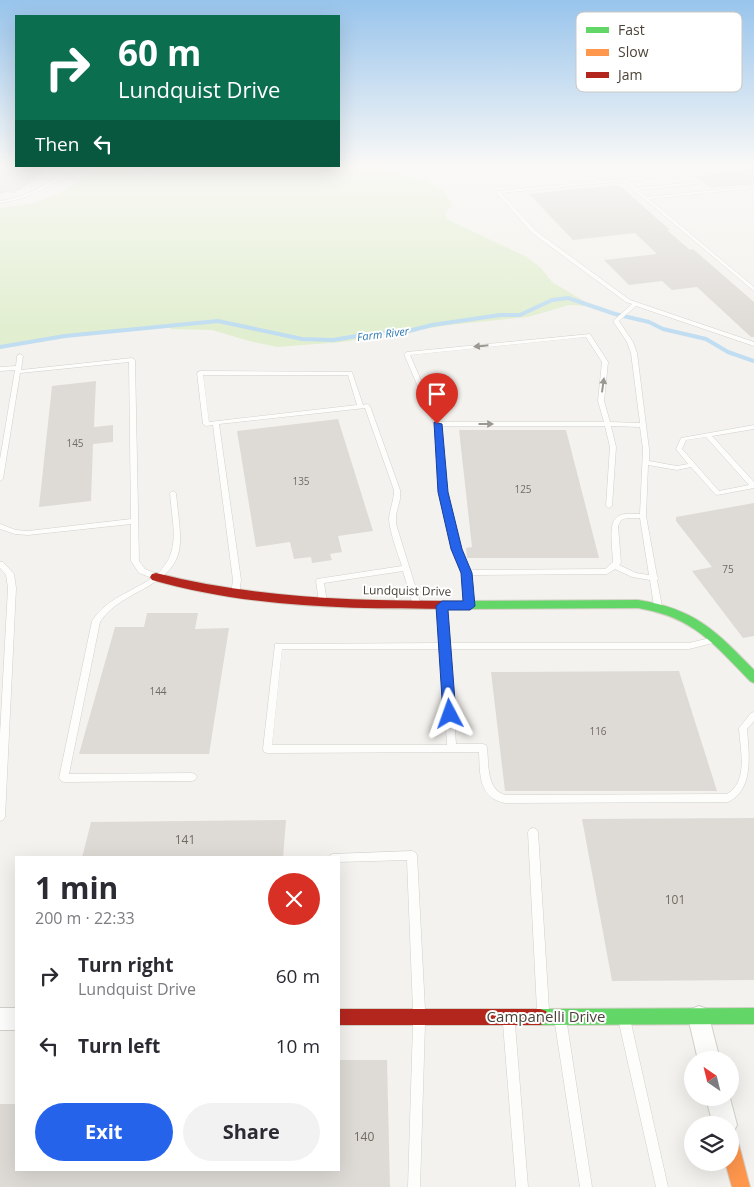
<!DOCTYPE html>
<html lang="en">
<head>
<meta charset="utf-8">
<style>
  body { margin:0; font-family:"Open Sans",sans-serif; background:#f2f2f3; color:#2b2b33; height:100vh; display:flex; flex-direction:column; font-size:19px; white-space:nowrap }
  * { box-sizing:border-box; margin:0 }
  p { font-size:16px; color:#7c7c81 }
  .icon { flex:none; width:28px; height:28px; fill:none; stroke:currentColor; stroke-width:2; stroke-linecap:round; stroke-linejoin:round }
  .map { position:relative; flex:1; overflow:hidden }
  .drawer { position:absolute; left:15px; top:856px; width:325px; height:315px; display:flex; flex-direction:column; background:#fff; border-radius:0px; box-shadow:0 5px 20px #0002 }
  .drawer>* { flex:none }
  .banner { position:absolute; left:15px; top:15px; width:325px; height:152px; border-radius:0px; box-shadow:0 5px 20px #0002; background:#0b6e4f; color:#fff; overflow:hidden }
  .needle { width:32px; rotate:325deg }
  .controls { position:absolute; left:684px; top:1051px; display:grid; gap:10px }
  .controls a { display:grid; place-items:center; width:55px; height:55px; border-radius:50%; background:#fff; box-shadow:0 5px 20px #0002; font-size:25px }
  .pin { position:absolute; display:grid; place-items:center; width:42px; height:42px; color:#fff; margin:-51px -21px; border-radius:50% 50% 50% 0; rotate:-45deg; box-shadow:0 0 5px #0007 }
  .pin .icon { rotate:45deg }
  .me { position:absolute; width:55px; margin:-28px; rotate:356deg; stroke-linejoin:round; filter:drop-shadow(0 0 4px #0008) }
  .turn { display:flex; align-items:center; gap:18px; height:105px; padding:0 20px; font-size:22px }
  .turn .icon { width:65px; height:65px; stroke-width:2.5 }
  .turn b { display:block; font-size:35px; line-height:42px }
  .then { display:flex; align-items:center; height:48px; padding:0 20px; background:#0003; gap:10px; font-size:19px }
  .round { display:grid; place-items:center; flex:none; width:52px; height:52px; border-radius:26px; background:#f2f2f3 }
  .overview { display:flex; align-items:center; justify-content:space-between; height:85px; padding:0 20px }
  h1 { font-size:30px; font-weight:700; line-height:38px }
  .primary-button { display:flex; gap:10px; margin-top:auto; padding:10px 20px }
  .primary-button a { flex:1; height:58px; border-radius:30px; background:#2563eb; color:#fff; font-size:20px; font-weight:700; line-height:58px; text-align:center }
  .primary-button a+a { background:#f2f2f3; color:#2b2b33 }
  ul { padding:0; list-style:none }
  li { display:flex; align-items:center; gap:15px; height:70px; padding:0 20px }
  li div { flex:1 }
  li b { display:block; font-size:19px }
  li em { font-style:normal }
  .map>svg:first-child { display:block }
</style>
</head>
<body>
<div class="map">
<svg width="754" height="1187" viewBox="0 0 754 1187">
  <rect width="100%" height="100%" fill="#f4f2ee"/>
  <path fill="#e1eecf" d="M 339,165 L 382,165 L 390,172 L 430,183 L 444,191 L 452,205 L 446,212 L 446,219 L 527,257 L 540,267 L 552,282 L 589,304 L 586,306 L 569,305 L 528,317 L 449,325 L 343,342 L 277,347 L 249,341 L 212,330 L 172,329 L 165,326 L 72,334 L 0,346 L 0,208 L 30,204 L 58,194 L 102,166 L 113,166 L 148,178 L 157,173 L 189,172 L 215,166 Z"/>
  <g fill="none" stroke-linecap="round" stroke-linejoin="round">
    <path stroke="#c0ddf1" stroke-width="4" d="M 0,347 L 65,336 L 218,321 L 302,339 L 333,340 L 375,333 L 405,332 L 432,325 L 500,315 L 520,315 L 552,300 L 568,298 L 615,314 L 649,322 L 663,329 L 706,339 L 728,352 L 754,361"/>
  </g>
  <path fill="#dedbd6" d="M 0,165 L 16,166 L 54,166 L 15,193 L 5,192 L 0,195 Z
    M 754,168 L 754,184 L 711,188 L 695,177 Z
    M 619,185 L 670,230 L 667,230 L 690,250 L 693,249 L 754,302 L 754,337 L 751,337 L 697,287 L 672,290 L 662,281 L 629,285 L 604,260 L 657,254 L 635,233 L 573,240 L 529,194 Z
    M 96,381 L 94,427 L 113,425 L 113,442 L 93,444 L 91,501 L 39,507 L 52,386 Z
    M 338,419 L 373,531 L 338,536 L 342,552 L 330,554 L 332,560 L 312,563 L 311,557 L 294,559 L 290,542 L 256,547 L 237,431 Z
    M 459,430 L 566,430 L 599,558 L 467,558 L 466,548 L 472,547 Z
    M 754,503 L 754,636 L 743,638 L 692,571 L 712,567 L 676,521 L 676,517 Z
    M 147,613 L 198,613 L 195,629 L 229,628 L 209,754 L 79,754 L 115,627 L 144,627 Z
    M 679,671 L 717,791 L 505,791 L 491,672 Z
    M 754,818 L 754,980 L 612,981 L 582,819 Z
    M 286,820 L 283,858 L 82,858 L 91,822 Z
    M 339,1060 L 387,1060 L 390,1187 L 0,1187 L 0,1104 L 16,1104 L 16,1170 L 339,1170 Z"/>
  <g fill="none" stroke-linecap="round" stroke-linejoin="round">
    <g stroke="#d2d0cb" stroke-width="1">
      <path id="lane" d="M 711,165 L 719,165 L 655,177 L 627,181 L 636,188 L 696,182 L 698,183 L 696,184 L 638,190 L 646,197 L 754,186 L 754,188 L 649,199 L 754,287 L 754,291 L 623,181 L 501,193 L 536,231 L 630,300 L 754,342 L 754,346 L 636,306 L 619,321 L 633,342 L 637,353 L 649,449 L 649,461 L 677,466 L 688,464 L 676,449 L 681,438 L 754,425 L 754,429 L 712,436 L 754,482 L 754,488 L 717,495 L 715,494 L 691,467 L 677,470 L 648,465 L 646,516 L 657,576 L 659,578 L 657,580 L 662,606 L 661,608 L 655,608 L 654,606 L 650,580 L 632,577 L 615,569 L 607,574 L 470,575 L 474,606 L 473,608 L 467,608 L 462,573 L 454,554 L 440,492 L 434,424 L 404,354 L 407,352 L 590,334 L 608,362 L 604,401 L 610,422 L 640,423 L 631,353 L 627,342 L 613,321 L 632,304 L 626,302 L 532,233 L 496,192 L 498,191 L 624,179 L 655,175 ZM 586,337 L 602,362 L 598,401 L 604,422 L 439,422 L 410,355 ZM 440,426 L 605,426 L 610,447 L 606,506 L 609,508 L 612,506 L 616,447 L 611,426 L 640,427 L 643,449 L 640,514 C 633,514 621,512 616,518 C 608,524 613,553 613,562 L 605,569 L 469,570 L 462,554 L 446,492 ZM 706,437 L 749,485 L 719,491 L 682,449 L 686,440 ZM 627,518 L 640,518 L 649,575 L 636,573 L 619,565 L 621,563 L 618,526 L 621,520 Z
        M 72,166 L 77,166 C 54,185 29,199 0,203 L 0,201 C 28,197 50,183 72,166 Z
        M 20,354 L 23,356 L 21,370 L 132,358 L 135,360 L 139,561 L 145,569 L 157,574 C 182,552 172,523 170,493 L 173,491 L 176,493 C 181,547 191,565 136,593 C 122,601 109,608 100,622 L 69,774 L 192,773 L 195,774 L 197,777 L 195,780 L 192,781 L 64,782 L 61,781 L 59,778 L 92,621 C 107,598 130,593 152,578 L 139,573 L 131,561 L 131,524 L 28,535 L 15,534 L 0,529 L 0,524 L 16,530 L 28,531 L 131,519 L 129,362 L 20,373 L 3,479 L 0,481 L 0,459 L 15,370 L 0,371 L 0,367 L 16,366 L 17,356 Z
        M 200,371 L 352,372 L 363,405 L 367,404 L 370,406 L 400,490 L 400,499 L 396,515 L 396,524 L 421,605 L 420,607 L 414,607 L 413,605 L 403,571 L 324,583 L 327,602 L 323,605 L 319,602 L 316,581 L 317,579 L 402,566 C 398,554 389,530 389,518 C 390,509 394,500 394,490 L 365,408 L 219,424 L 241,580 L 239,595 L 238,597 L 232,597 L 231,595 L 233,580 L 213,425 L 206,426 L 203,424 L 197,373 ZM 203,375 L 348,375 L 357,405 L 209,422 Z
        M 0,562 L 3,562 L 14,574 L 16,588 L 5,817 L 3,820 L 0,821 L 0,734 L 8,588 L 6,575 L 0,568 Z
        M 442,602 L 446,605 L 449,643 L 689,643 L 714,637 L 717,638 L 718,640 L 717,642 L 689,649 L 449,649 L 456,744 L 483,744 L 486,745 L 487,748 C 489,764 486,789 505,795 L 727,794 C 749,781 740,750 739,728 L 751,713 L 754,712 L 754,721 L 747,729 C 749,754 754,790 728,802 L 505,803 C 501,802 497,801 494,799 C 478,790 480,767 479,752 L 267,753 L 264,752 L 263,749 L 275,644 L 441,643 L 438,605 ZM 282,649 L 441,649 L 447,745 L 272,745 Z
        M 533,828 L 536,829 L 538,832 L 549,1010 L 547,1014 L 543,1016 L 539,1014 L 537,1010 L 528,832 L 530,829 Z
        M 412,851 L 415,852 L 417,855 L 425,1010 L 423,1014 L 419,1016 L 415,1014 L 413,1010 L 407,860 L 339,862 L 339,858 L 328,858 L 330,855 L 333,854 Z
        M 625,1017 L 629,1019 L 631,1023 L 668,1187 L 656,1187 L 619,1023 L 621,1019 Z
        M 419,1018 L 423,1020 L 425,1024 L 420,1187 L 408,1187 L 413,1024 L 415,1020 Z
        M 509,1018 L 513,1020 L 515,1024 L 528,1187 L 516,1187 L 503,1024 L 505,1020 Z
        M 561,1018 L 565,1020 L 567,1024 L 592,1187 L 580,1187 L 555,1024 L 557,1020 Z"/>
    </g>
    <g stroke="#d2d0cb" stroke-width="2">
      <path id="street" d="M 699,1006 L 707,1009 L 720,1060 L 698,1060 L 688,1017 L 691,1009 Z
        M 0,1008 L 16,1008 L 16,1030 L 0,1030 Z
        M 706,1098 L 730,1098 L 737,1125 L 733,1133 L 730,1135 L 730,1125 L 713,1125 Z"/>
    </g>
    <g stroke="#d3cfc5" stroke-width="2">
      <path id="fast" d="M 638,600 C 695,609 715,630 754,670 L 754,683 L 750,681 C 713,643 693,617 638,608 L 452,609 L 446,605 L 452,601 Z
        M 754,1008 L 754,1024 L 540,1025 L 534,1023 L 532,1017 L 534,1011 L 540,1009 Z"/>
    </g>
    <g stroke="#d3cfc5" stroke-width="2">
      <path id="slow" d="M 730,1136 L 736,1139 L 739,1145 L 750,1187 L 732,1187 L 725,1162 L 730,1162 Z"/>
    </g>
    <g stroke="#d3cfc5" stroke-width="2">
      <path id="jam" d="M 156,573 C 255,598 351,601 452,601 L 458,605 L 452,609 C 351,609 250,608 152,580 L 150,577 L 152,574 Z
        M 339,1009 L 540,1009 L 546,1011 L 548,1017 L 546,1023 L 540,1025 L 339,1025 Z"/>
    </g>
    <use href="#lane" fill="#fdfdfc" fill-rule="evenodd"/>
    <use href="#street" fill="#fdfdfc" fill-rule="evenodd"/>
    <use href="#fast" fill="#63d668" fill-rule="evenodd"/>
    <use href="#slow" fill="#ff974d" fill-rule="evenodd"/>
    <use href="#jam" fill="#b3261e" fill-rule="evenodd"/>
  </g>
  <defs><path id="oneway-solid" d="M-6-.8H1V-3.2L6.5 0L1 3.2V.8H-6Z" transform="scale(1.25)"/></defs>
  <g fill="#9b9791">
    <use href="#oneway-solid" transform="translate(481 346) rotate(174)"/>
    <use href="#oneway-solid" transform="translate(603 385) rotate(-82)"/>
    <use href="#oneway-solid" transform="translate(486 424)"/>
  </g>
  <linearGradient id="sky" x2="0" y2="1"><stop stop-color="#98c4ec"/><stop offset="0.5" stop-color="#faf9f7"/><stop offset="1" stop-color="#faf9f7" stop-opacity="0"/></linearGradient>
  <rect width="754" height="331" fill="url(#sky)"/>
  <path fill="#2563eb" stroke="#184099" d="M 434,422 L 442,424 L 448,492 L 462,549 L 472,573 L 475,606 L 470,610 L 448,610 L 456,714 L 450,719 L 443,714 L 436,606 L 442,601 L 463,601 L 461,573 L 451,549 L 438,492 Z"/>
  <g text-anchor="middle" stroke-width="4" stroke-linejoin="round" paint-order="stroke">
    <g font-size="10" fill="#706a61">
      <text x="75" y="447">145</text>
      <text x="301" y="485">135</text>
      <text x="523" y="493">125</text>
      <text x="728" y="573">75</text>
      <text x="158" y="695">144</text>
      <text x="598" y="735">116</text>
    </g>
    <g font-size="11" font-style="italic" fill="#2e7ab2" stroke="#fff">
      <text transform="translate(383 334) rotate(-7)" y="4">Farm River</text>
    </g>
    <g font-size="12" fill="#4b4439" stroke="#fff">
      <text transform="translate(407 591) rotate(1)" y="4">Lundquist Drive</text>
    </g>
    <g font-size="12" fill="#706a61">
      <text x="185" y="844">141</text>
      <text x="675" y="904">101</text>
      <text x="364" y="1141">140</text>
    </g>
    <g font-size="15" fill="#4b4439" stroke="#fff">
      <text x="546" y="1022">Campanelli Drive</text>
    </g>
  </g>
  <rect x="576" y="12" width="166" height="80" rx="8" fill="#fff" stroke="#c9c7c4" stroke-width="1"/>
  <rect x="586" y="27" width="23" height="6" fill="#63d668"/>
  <rect x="586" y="49" width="23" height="7" fill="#ff974d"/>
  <rect x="586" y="72" width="23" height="6" fill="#b3261e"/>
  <g font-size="14" fill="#4b4439">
    <text x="618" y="35">Fast</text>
    <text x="618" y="57">Slow</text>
    <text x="618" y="80">Jam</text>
  </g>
</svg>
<div class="controls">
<a><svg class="needle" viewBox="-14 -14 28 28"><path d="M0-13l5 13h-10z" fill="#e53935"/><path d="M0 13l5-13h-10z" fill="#7c7c81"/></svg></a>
<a><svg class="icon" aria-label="layers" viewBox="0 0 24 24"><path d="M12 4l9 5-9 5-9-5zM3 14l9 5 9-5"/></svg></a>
</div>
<div class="pin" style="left:437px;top:424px;background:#d93025"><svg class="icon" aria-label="arrive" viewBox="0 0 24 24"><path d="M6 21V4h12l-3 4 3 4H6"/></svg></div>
<svg class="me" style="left:450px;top:714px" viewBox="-20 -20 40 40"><path d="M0-17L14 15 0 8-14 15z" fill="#2563eb" stroke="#fff" stroke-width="4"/></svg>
<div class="banner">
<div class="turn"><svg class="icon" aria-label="right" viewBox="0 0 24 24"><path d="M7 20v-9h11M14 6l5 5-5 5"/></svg><div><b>60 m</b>Lundquist Drive</div></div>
<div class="then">Then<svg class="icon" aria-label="left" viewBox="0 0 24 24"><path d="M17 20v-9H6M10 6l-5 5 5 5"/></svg></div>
</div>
<section class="drawer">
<div class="overview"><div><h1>1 min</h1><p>200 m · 22:33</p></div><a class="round" style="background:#d93025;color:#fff"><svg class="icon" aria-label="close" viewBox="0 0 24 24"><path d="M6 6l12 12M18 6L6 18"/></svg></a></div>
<ul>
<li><svg class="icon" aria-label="right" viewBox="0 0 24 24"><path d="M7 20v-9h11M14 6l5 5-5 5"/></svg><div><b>Turn right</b><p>Lundquist Drive</p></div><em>60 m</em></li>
<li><svg class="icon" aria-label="left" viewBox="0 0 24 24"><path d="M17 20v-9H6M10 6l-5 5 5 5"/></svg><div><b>Turn left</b></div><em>10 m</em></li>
</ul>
<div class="primary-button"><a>Exit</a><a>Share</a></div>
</section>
</div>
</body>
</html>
